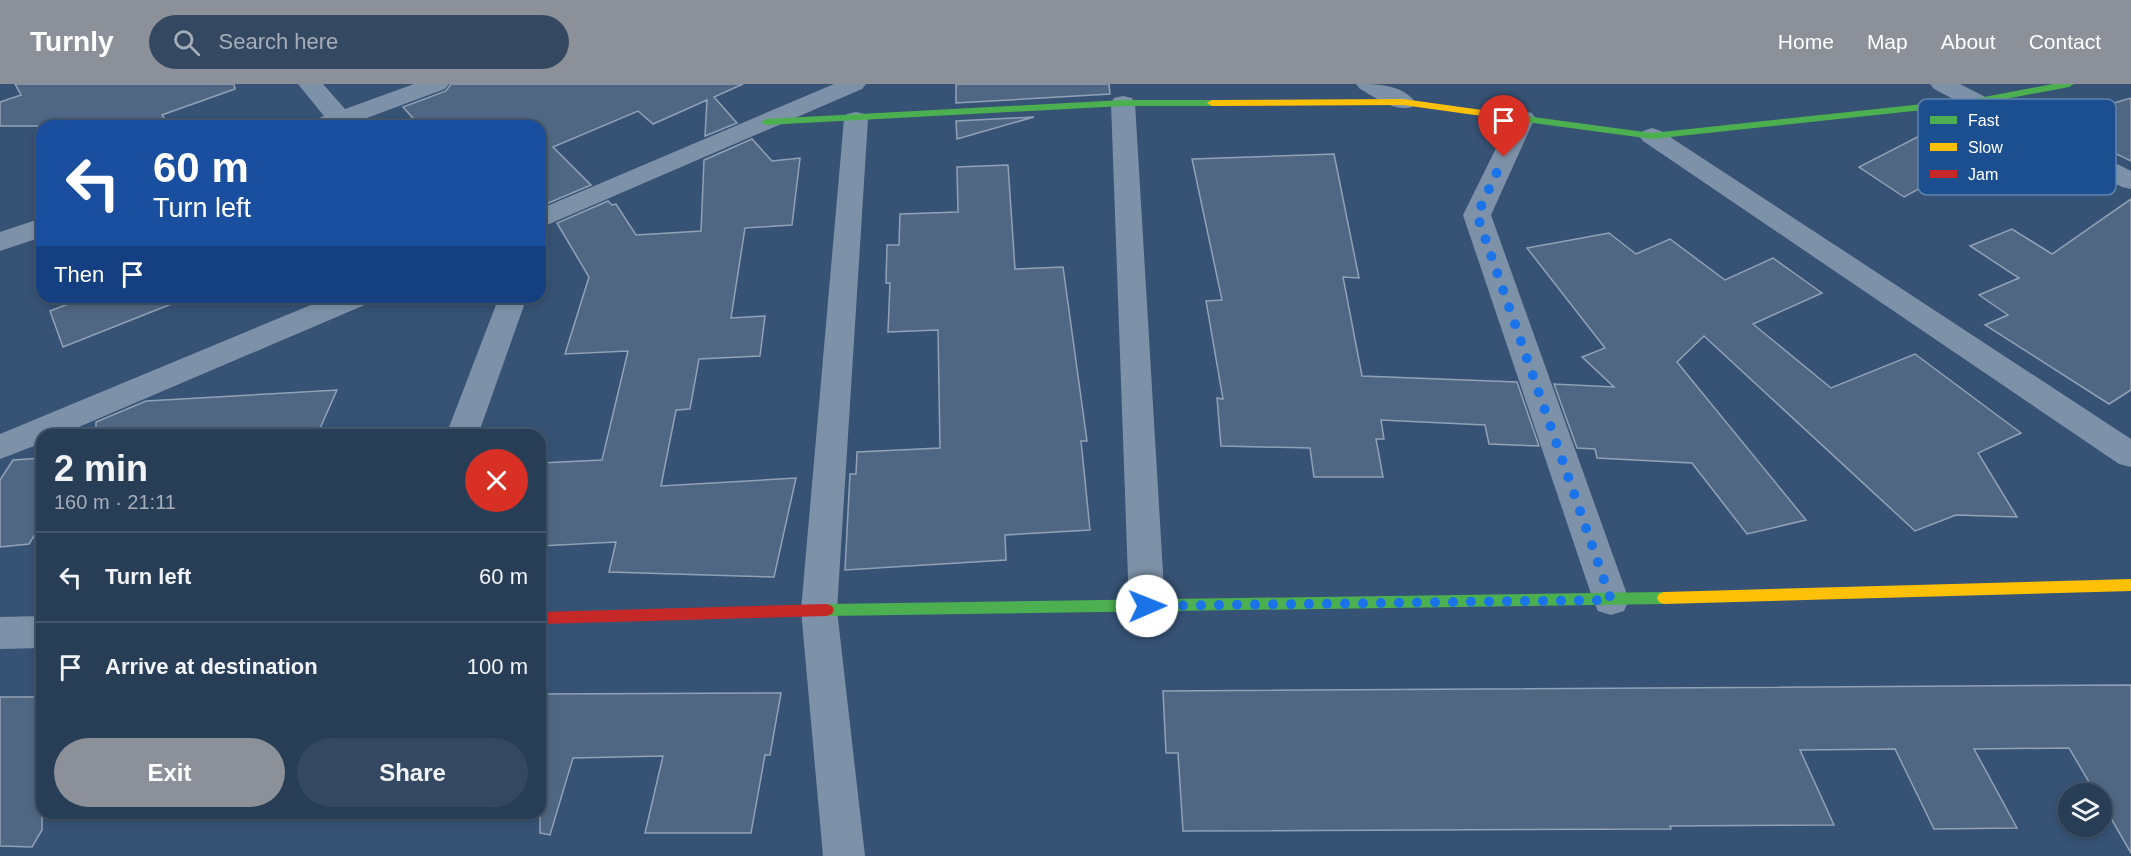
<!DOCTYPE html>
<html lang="en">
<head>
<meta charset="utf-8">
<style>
  body { margin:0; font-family:Arial,sans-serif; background:#344961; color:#f1f3f6; height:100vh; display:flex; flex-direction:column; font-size:22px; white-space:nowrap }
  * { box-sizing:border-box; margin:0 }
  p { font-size:20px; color:#a5aeba }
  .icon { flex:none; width:33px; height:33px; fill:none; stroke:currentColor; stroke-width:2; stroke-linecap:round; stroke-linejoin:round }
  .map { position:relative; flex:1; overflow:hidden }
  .drawer { position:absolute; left:36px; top:345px; width:510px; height:390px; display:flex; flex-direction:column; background:#283e57; border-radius:18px; box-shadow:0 3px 9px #0003,0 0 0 2px #44576d }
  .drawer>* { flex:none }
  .top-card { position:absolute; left:36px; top:36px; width:510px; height:183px; border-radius:18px; box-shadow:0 3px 9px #0003,0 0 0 2px #44576d; background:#1a4fa0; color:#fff; overflow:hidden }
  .buttons { position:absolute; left:2058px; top:699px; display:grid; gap:12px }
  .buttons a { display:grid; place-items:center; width:54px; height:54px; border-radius:50%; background:#283e57; box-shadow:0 3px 9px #0003,0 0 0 2px #44576d; font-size:30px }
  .pin { position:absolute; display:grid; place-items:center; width:51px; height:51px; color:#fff; margin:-62px -26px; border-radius:50% 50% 50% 0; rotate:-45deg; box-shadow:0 0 6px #0007 }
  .pin .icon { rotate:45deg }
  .me { position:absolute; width:66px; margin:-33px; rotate:89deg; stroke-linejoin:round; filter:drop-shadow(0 0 4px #0008) }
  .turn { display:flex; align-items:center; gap:21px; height:126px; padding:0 18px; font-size:27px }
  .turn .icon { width:78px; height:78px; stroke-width:2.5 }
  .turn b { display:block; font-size:42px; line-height:51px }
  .then { display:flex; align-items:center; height:57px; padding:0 18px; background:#0003; gap:12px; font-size:22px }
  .round { display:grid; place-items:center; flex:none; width:63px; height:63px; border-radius:32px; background:#344961 }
  .head { display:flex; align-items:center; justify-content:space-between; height:102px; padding:0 18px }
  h1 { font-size:36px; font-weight:700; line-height:45px }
  .primary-button { display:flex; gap:12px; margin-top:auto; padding:12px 18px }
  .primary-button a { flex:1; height:69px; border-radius:36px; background:#8c9099; color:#fff; font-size:24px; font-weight:700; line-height:69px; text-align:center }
  .primary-button a+a { background:#344961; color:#f1f3f6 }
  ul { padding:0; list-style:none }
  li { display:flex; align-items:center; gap:18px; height:90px; padding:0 18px; border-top:2px solid #44576d }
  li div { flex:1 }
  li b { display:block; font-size:22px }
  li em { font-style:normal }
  header { display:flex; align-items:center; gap:36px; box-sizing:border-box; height:84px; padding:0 30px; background:#8c9099; color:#fff }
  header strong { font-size:28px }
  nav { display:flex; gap:33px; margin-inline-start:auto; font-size:21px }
  .search { width:420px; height:54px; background:#344961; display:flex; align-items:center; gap:15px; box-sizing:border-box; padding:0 21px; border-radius:33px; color:#a5aeba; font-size:22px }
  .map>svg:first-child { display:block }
</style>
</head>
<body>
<header>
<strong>Turnly</strong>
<div class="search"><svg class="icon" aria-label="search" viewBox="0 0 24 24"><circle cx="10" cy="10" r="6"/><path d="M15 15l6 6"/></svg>Search here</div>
<nav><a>Home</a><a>Map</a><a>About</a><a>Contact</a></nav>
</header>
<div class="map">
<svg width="2131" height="772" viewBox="0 0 2131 772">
  <rect width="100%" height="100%" fill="#365274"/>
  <path fill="#506783" stroke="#92a2b6" stroke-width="1.5" d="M 15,0 L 234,0 L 235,5 L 162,31 L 169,42 L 0,42 L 0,18 L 21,11 Z
    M 451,0 L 743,0 L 714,13 L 737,39 L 705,52 L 707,16 L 653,40 L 638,27 L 553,63 L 591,101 L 546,120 L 540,110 L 540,42 L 420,42 L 403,23 L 446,7 Z
    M 956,0 L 1109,0 L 1110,10 L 956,19 Z
    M 2131,14 L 2131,77 L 2054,40 L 2107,21 Z
    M 1034,33 L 957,55 L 956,37 Z
    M 1929,47 L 1978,73 L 1904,113 L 1859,83 Z
    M 752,55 L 772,77 L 800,74 L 792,141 L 745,144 L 731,234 L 765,232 L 760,272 L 699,275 L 690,325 L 676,326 L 661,402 L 796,394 L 774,493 L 609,488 L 616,458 L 540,462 L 540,379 L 602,376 L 628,267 L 565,270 L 589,193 L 557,139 L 608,117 L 612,121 L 616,120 L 636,151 L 701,147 L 704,76 Z
    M 1334,70 L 1359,194 L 1343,193 L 1362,292 L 1517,298 L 1539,362 L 1489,360 L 1485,341 L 1381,336 L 1384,355 L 1376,355 L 1383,393 L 1314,393 L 1310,364 L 1221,362 L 1217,314 L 1223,315 L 1206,217 L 1222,216 L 1192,75 Z
    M 1008,81 L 1015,185 L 1063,183 L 1087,357 L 1081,357 L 1090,446 L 1005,451 L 1006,476 L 845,486 L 850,390 L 856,390 L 857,368 L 940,364 L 938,246 L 888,248 L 890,199 L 886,199 L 887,161 L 899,161 L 900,130 L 958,128 L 957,83 Z
    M 2131,115 L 2131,306 L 2109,320 L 1985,241 L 2008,231 L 1979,211 L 2019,194 L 1970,162 L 2012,145 L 2052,170 Z
    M 1609,149 L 1636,170 L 1670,155 L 1725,196 L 1773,174 L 1822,209 L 1753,240 L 1831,304 L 1915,270 L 2021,349 L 1978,369 L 2017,433 L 1956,431 L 1915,447 L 1704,252 L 1677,278 L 1806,436 L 1747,450 L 1692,379 L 1597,374 L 1595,365 L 1577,364 L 1554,300 L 1614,303 L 1582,273 L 1605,264 L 1527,164 Z
    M 86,213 L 183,213 L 184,215 L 63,263 L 50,227 Z
    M 337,306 L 317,351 L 96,351 L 96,338 L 146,317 Z
    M 42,374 L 42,439 L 29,460 L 0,463 L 0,396 L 13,376 Z
    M 2131,601 L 2131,769 L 2102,719 L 2102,710 L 2096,710 L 2069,664 L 1974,665 L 2017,744 L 1934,745 L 1895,665 L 1800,666 L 1834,741 L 1670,742 L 1671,745 L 1183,747 L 1178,669 L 1166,669 L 1163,607 Z
    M 781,609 L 770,671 L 765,671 L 751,749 L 645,749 L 663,672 L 573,674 L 550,751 L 540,749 L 540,610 Z
    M 0,613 L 42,613 L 42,746 L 32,763 L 0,762 Z"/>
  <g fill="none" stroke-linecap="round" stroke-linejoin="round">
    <path fill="#7d92a8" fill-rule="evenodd" d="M 298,0 L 323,0 L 345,25 L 414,0 L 449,0 L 445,5 L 356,38 L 358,42 L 309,42 L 312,37 L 324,32 Z
      M 834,0 L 866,0 L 862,5 L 540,144 L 540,125 Z
      M 1356,0 C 1376,0 1402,0 1415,18 L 1412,23 C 1393,28 1375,13 1360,5 Z
      M 1930,0 L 1960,0 L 2131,87 L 2131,105 L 2122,103 L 1934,5 Z
      M 1123,12 L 1132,14 L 1135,19 L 1165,522 L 1160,533 L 1147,537 L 1134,533 L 1129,522 L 1111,19 L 1114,14 Z
      M 1523,27 L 1532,29 L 1535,34 L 1491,131 L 1629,516 L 1624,527 L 1611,531 L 1598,527 L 1593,516 L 1463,131 L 1511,34 L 1514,29 Z
      M 856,28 L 865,30 L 868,35 L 837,526 L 865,772 L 823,772 L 801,526 L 844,35 L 847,30 Z
      M 1652,44 L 1661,47 L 2131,355 L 2131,383 L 2119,380 L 1643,57 L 1639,52 L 1643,47 Z
      M 42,134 L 42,153 L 0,167 L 0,148 Z
      M 330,213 L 371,213 L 367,220 L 60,351 L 42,351 L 42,359 L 0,375 L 0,350 Z
      M 499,213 L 527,213 L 478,351 L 446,351 Z
      M 42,532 L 42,564 L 0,565 L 0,533 Z"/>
    <path fill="#4caf50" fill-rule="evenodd" d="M 2053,0 L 2074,0 L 2069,3 L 1979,20 L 1652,55 L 1518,37 L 1513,34 L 1518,31 L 1652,49 L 1979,14 Z
      M 1123,16 L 1212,16 L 1217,19 L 1212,22 L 1123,22 L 766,41 L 761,38 L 766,35 Z
      M 1664,508 L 1669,510 L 1671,514 L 1669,518 L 1664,520 L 827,532 L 822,530 L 820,526 L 822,522 L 827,520 Z"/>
    <path fill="#ffc107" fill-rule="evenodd" d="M 1403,15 L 1518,31 L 1523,34 L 1518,37 L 1403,21 L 1212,22 L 1207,19 L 1212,16 Z
      M 2131,495 L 2131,507 L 1664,520 L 1659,518 L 1657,514 L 1659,510 L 1664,508 Z"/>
    <path fill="#c62828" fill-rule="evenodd" d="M 827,520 L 832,522 L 834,526 L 832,530 L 827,532 L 540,540 L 540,528 Z"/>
  </g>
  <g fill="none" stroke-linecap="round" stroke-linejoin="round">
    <path stroke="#1a73e8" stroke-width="10" stroke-dasharray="0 18" d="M 1147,522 L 1611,516 L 1477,131 L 1504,73"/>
  </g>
  <rect x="1918" y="15" width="198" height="96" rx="9" fill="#1b4f8f" stroke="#5f84b1" stroke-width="1.5"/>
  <rect x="1930" y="32" width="27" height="8" fill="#4caf50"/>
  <rect x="1930" y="59" width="27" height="8" fill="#ffc107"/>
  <rect x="1930" y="86" width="27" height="8" fill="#c62828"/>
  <g font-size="16" fill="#fff">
    <text x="1968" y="42">Fast</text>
    <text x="1968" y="69">Slow</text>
    <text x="1968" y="96">Jam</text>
  </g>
</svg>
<div class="buttons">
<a><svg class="icon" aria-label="layers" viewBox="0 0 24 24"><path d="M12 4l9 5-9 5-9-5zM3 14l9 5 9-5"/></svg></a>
</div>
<div class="pin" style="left:1504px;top:73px;background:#d93025"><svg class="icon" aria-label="arrive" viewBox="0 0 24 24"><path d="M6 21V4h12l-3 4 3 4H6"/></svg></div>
<svg class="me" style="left:1147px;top:522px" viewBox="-20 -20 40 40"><circle r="19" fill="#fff"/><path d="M0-13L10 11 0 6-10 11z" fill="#1a73e8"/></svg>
<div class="top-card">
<div class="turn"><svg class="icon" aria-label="left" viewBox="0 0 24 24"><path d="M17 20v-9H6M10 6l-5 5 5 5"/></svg><div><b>60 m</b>Turn left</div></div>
<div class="then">Then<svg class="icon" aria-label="arrive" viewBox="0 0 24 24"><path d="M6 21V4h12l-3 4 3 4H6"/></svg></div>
</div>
<section class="drawer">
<div class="head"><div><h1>2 min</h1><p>160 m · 21:11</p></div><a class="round" style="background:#d93025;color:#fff"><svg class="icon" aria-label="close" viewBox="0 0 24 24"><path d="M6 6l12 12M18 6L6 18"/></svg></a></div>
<ul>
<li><svg class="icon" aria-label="left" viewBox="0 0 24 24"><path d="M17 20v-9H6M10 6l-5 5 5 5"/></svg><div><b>Turn left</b></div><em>60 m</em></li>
<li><svg class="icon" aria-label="arrive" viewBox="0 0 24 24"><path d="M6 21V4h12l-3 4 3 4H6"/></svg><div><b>Arrive at destination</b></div><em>100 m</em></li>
</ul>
<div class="primary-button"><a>Exit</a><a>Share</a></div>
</section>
</div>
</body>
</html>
